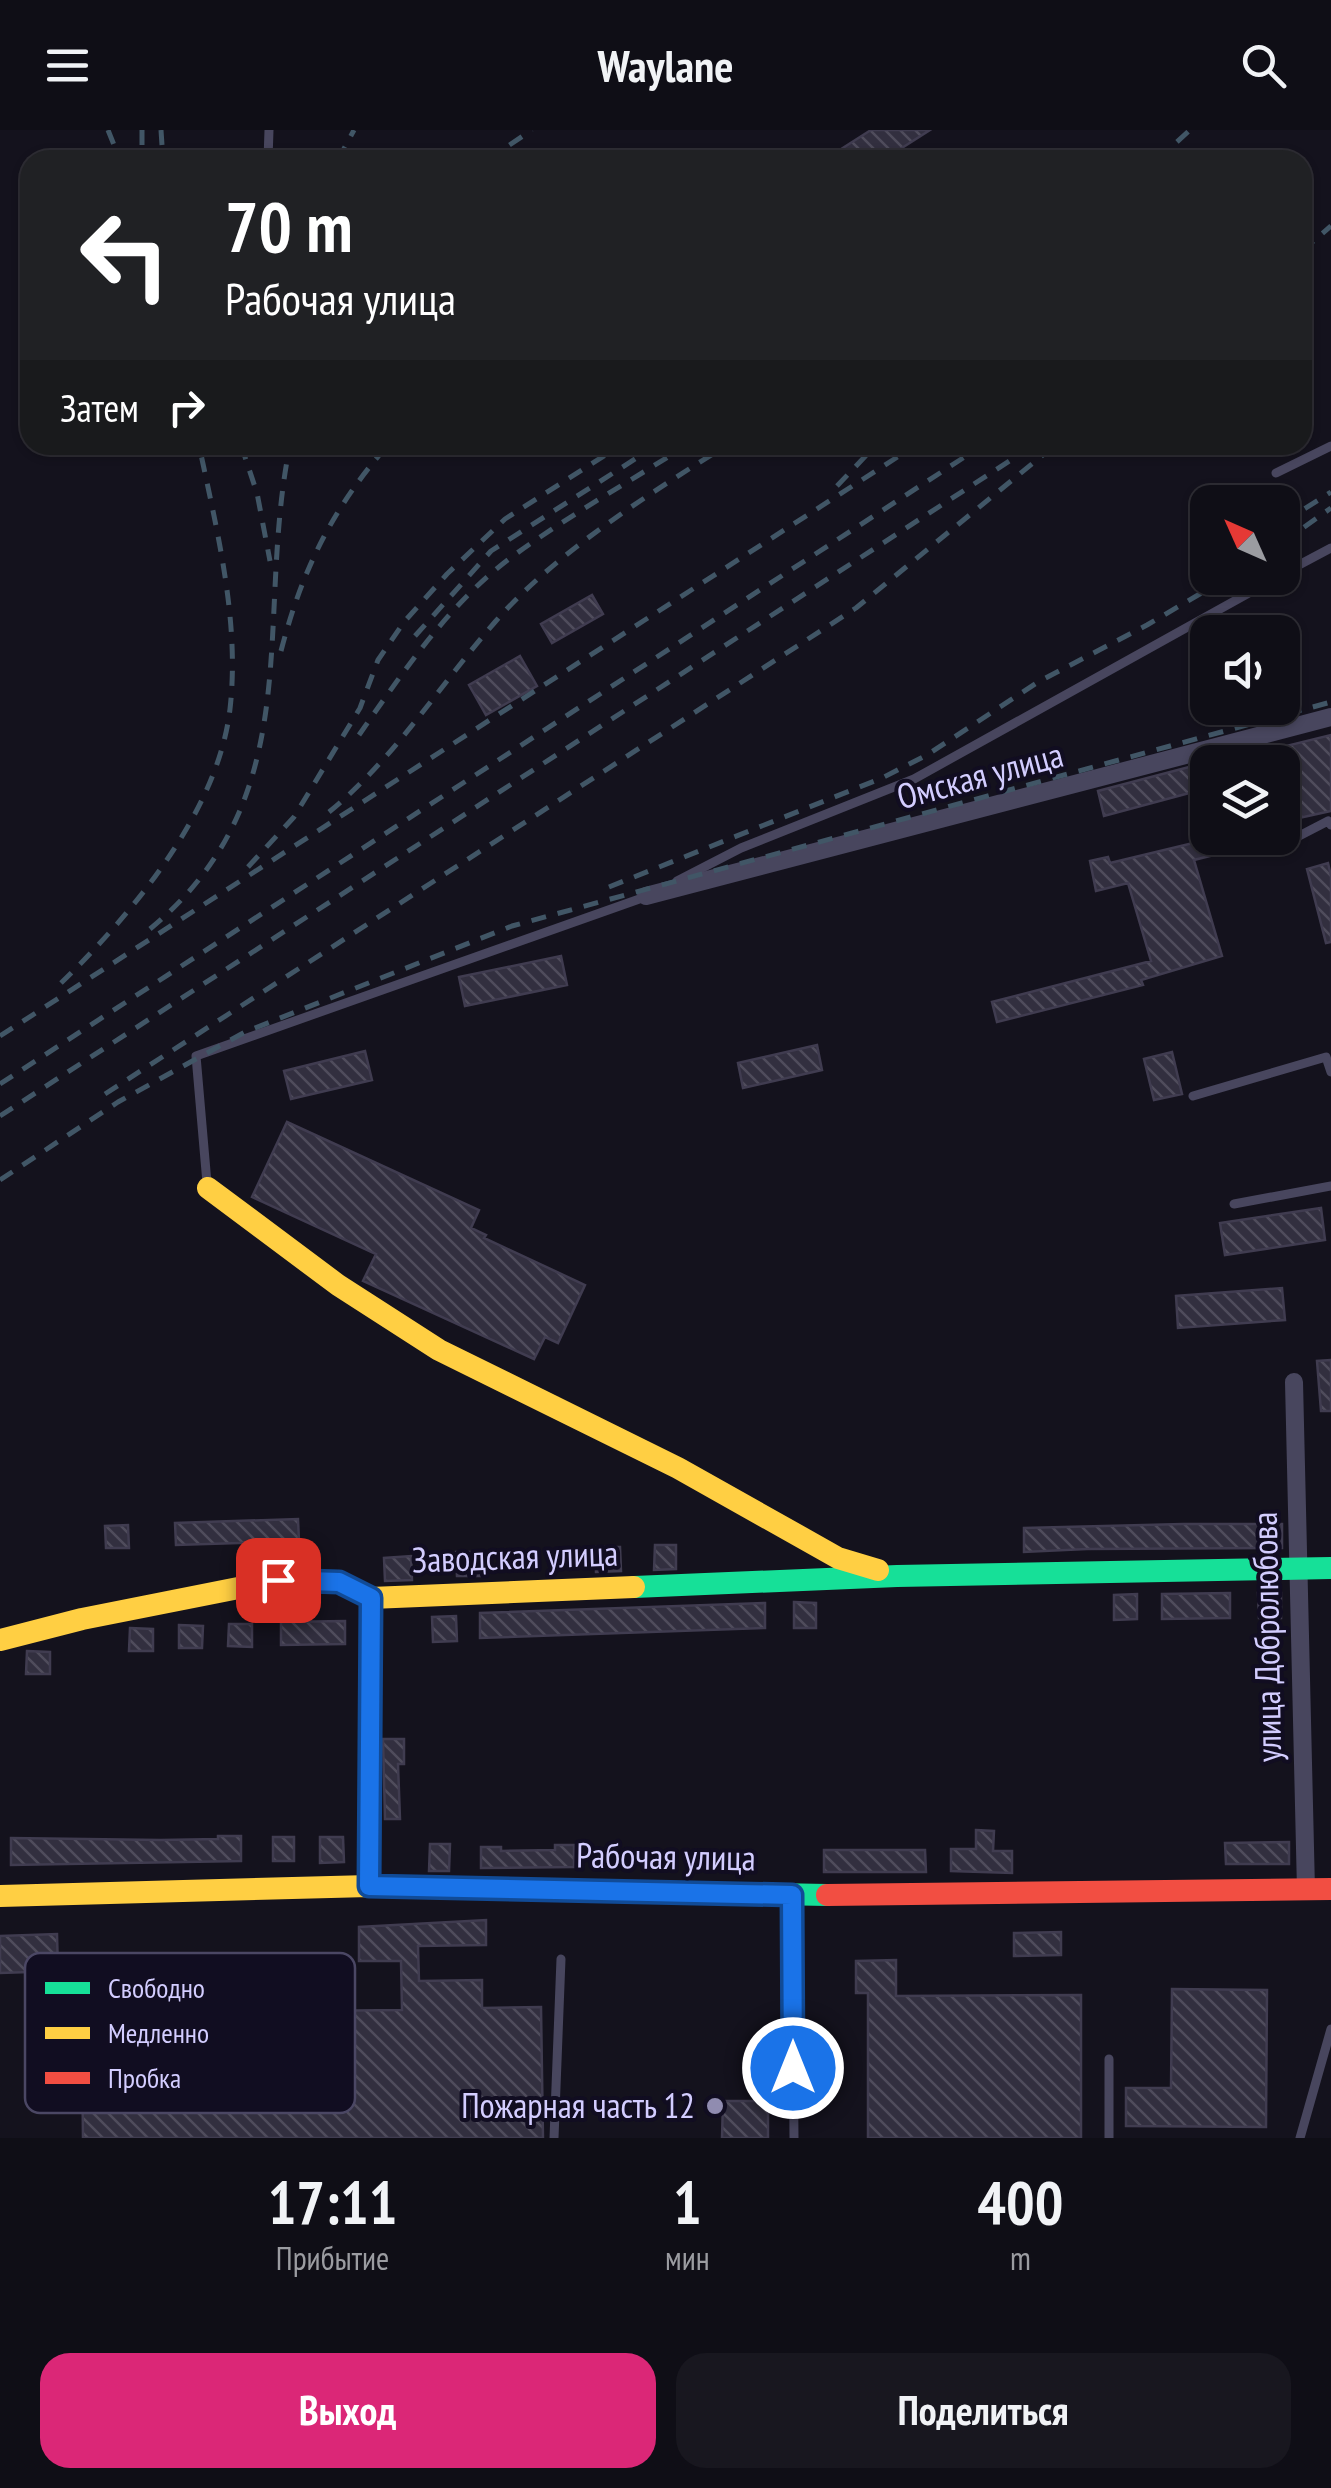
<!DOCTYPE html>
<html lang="ru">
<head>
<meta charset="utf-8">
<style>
  body { margin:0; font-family:"PT Sans Narrow",sans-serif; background:#18171f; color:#f1f3f6; height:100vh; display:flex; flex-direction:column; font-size:38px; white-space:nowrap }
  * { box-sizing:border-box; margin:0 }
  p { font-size:32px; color:#9b9ca1 }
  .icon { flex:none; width:55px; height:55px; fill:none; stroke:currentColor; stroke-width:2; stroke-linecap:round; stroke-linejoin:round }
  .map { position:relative; height:2008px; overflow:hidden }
  .side { display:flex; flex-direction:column; background:#0f0e16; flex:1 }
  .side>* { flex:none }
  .banner { position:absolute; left:20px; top:20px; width:1292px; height:305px; border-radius:30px; box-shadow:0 2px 8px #0004,0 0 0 2px #2f2e35; background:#202124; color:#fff; overflow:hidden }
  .needle { width:65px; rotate:315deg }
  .fabs { position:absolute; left:1190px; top:355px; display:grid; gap:20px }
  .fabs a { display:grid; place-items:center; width:110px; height:110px; border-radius:20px; background:#0f0e16; box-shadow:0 2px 8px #0004,0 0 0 2px #2f2e35; font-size:50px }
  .pin { position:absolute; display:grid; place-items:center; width:85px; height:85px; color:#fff; margin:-42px; border-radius:20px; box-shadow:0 5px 15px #0006 }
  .me { position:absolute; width:110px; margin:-55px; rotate:0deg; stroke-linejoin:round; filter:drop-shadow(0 0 8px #0008) }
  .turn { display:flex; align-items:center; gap:35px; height:210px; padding:0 40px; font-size:45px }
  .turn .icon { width:130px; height:130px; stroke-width:2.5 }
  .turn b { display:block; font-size:70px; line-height:85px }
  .then { display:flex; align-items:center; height:95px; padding:0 40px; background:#0003; gap:20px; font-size:38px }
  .eta { display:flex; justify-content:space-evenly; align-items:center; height:170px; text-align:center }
  .eta b { font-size:60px; font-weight:700; line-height:70px }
  .button { display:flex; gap:20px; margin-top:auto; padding:20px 40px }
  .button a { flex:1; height:115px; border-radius:30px; background:#db2777; color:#fff; font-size:40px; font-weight:700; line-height:115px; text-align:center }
  .button a+a { background:#18171f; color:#f1f3f6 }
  header { display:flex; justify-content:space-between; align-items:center; height:130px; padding:0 40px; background:#0f0e16; font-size:45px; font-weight:700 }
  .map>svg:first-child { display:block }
</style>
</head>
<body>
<header><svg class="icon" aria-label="menu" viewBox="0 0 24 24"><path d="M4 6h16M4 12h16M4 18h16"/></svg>Waylane<svg class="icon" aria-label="search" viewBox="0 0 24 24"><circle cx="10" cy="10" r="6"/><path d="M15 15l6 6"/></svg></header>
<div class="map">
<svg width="1331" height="2008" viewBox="0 0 1331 2008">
  <defs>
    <pattern id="building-back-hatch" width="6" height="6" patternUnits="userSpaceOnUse" patternTransform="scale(2.5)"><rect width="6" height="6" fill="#322f3f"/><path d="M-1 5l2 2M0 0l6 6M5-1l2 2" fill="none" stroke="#4f4c5c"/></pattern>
  </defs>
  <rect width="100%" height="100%" fill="#14121d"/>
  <path fill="url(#building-back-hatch)" stroke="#403c50" stroke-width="2.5" d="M 871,0 L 930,0 L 883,30 L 824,30 Z
    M 592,465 L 603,484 L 552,513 L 541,494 Z
    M 520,526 L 537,556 L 486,585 L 469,555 Z
    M 1331,605 L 1331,681 L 1299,688 L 1293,660 L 1282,663 L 1282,632 L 1239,632 L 1238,628 Z
    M 1208,632 L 1208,658 L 1104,686 L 1098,661 Z
    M 1214,708 L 1265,708 L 1266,712 L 1194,730 L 1222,826 L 1141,850 L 1143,855 L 997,892 L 992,872 L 1151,831 L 1128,753 L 1096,761 L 1090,731 L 1108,727 L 1110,733 Z
    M 1328,733 L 1331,746 L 1331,812 L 1326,813 L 1307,739 Z
    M 561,826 L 567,855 L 465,876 L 459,847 Z
    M 817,915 L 822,940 L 743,958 L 738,933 Z
    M 365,921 L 372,950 L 291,969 L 284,941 Z
    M 1172,922 L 1182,964 L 1154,970 L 1144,929 Z
    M 287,992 L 479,1080 L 471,1098 L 486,1105 L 484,1108 L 585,1155 L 558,1213 L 545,1207 L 534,1229 L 363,1151 L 376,1124 L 252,1067 Z
    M 1321,1078 L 1325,1110 L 1225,1125 L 1220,1093 Z
    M 1282,1158 L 1285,1190 L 1178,1198 L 1176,1166 Z
    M 1331,1230 L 1331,1281 L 1321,1281 L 1317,1231 Z
    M 298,1389 L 299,1411 L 176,1415 L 175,1393 Z
    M 1183,1394 L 1282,1394 L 1282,1418 L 1087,1419 L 1024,1422 L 1024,1398 Z
    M 128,1395 L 129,1418 L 106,1418 L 105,1396 Z
    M 655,1415 L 676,1415 L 676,1439 L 654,1440 Z
    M 595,1417 L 620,1417 L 621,1441 L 596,1442 Z
    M 456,1422 L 480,1422 L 480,1446 L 457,1446 Z
    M 411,1426 L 412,1450 L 385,1451 L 384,1428 Z
    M 1230,1463 L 1230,1488 L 1162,1489 L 1162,1464 Z
    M 1258,1463 L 1281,1463 L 1281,1488 L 1259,1488 Z
    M 1137,1464 L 1137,1489 L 1114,1490 L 1114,1465 Z
    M 794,1472 L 816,1473 L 816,1498 L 794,1498 Z
    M 765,1473 L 765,1498 L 480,1508 L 480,1483 Z
    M 456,1486 L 457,1511 L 433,1512 L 432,1487 Z
    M 345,1491 L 345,1514 L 281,1515 L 281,1492 Z
    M 229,1494 L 252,1494 L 252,1517 L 228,1516 Z
    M 179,1495 L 203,1496 L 202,1518 L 179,1518 Z
    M 130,1498 L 153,1499 L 153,1521 L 129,1521 Z
    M 27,1521 L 50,1522 L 50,1544 L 26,1544 Z
    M 383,1609 L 404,1609 L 404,1634 L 398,1634 L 400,1689 L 385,1689 Z
    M 976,1700 L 994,1701 L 993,1721 L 1012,1721 L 1012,1743 L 951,1741 L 951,1719 L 976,1719 Z
    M 218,1706 L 241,1706 L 241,1731 L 11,1735 L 11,1708 L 161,1710 L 218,1709 Z
    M 273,1707 L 294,1707 L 294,1731 L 273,1731 Z
    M 320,1707 L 343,1707 L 344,1732 L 320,1733 Z
    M 1289,1712 L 1289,1734 L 1226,1734 L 1225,1713 Z
    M 430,1714 L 450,1714 L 449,1741 L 429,1741 Z
    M 555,1715 L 574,1715 L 574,1737 L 481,1738 L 481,1717 L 501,1717 L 501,1721 L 555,1720 Z
    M 824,1720 L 925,1720 L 926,1742 L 824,1742 Z
    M 486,1790 L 486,1815 L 418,1816 L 419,1851 L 482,1850 L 482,1878 L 541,1877 L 543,2008 L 83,2008 L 81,1838 L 302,1836 L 303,1881 L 402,1880 L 401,1831 L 359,1831 L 359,1797 Z
    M 1061,1802 L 1061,1825 L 1014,1826 L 1014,1803 Z
    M 57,1804 L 58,1841 L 0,1843 L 0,1806 Z
    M 896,1830 L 896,1866 L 1081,1865 L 1081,2008 L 868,2008 L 868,1863 L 856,1863 L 856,1831 Z
    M 1172,1859 L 1267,1860 L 1266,1997 L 1126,1996 L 1126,1958 L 1171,1958 Z
    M 723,1971 L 768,1971 L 768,2008 L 722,2008 Z"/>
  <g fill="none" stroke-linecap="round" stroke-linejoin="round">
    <path stroke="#48465e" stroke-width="9" d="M 268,30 L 269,0
      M 1276,343 L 1331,316
      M 1282,444 L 1331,418
      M 1268,722 L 1328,691 L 1331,695
      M 677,751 L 741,718 L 914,649 L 1276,448
      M 1193,966 L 1326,927 L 1331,942
      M 207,1053 L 196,926 L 645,767
      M 1234,1074 L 1331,1056
      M 792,1767 L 794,2008
      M 1109,1929 L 1109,2008
      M 554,2008 L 561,1829
      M 1300,2008 L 1331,1899"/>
    <path stroke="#48465e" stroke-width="18" d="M 646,766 L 1331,587
      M 1294,1252 L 1306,1760
      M 369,1756 L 371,1468"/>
    <path stroke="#16e098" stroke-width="22" d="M 634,1457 L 897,1446 L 1331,1438
      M 446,1758 L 827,1765"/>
    <path stroke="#ffcf43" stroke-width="22" d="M 208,1058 L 338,1155 L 439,1220 L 678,1338 L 838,1428 L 878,1440
      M 0,1510 L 82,1489 L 279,1450 L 339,1452 L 371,1468 L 634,1457
      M 0,1766 L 369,1756 L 446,1758"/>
    <path stroke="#f24e42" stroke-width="22" d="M 827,1765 L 1331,1759"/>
    <path stroke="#415666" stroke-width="5" stroke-dasharray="15 12" stroke-linecap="butt" d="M 108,0 L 120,30
      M 142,0 L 142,30
      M 161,0 L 163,30
      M 338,30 L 354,0
      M 487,30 L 532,0
      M 1157,30 L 1190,0
      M 1302,121 L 1331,96
      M 241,315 L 257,363 L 270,431
      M 837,356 L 876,315
      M 1282,393 L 1331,362
      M 1282,413 L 1331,378
      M 415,506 L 491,421 L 657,315
      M 281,521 C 302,440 333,377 388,315
      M 359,605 C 403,542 450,472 513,426 C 568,386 629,352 687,315
      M 329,682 C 394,629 440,555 495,492 C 556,422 649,364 727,315
      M 248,737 L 294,687 L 360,578 L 378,530 L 404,492 L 447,444 L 505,389 L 621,315
      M 609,757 L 882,648 L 927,625 L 1038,552 L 1147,495 L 1227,448
      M 150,799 C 311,666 254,491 290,315
      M 61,853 C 132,784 218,682 230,579 C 240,491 217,401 199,315
      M 0,906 L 916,315
      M 0,954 L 983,315
      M 105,964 L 856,478 L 1055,315
      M 0,986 L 1034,315
      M 0,1050 L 118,972 L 245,902 L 512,796 L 1331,572"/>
  </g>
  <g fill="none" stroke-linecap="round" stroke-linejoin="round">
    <g stroke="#114b97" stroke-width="25">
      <path id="route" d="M 278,1450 L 339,1452 L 371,1468 L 369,1756 L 792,1765 L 793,1938"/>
    </g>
    <use href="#route" stroke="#1a73e8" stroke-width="18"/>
  </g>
  <circle fill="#908cb0" stroke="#110d21" stroke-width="4" cx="715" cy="1976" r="10"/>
  <g text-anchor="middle" stroke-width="8" stroke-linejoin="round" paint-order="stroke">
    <g font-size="35" fill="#d3cdff" stroke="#110d21">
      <text transform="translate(980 646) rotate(-15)" y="12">Омская улица</text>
      <text transform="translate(515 1427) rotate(-2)" y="12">Заводская улица</text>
      <text transform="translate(1267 1507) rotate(-91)" y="12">улица Добролюбова</text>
      <text transform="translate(666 1727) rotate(1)" y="12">Рабочая улица</text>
    </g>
    <g font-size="35" fill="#d3cdff" stroke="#110d21" text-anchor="end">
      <text x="695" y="1988">Пожарная часть 12</text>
    </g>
  </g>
  <rect x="25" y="1823" width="330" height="160" rx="15" fill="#110d21" stroke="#4b4764" stroke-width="2.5"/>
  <rect x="45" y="1852" width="45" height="12" fill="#16e098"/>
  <rect x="45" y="1897" width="45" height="12" fill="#ffcf43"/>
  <rect x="45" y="1942" width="45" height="12" fill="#f24e42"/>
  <g font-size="28" fill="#d3cdff">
    <text x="108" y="1868">Свободно</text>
    <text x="108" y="1913">Медленно</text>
    <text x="108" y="1958">Пробка</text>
  </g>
</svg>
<div class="fabs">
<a><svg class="needle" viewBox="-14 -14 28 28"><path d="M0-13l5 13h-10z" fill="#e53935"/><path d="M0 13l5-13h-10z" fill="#9b9ca1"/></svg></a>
<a><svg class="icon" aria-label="sound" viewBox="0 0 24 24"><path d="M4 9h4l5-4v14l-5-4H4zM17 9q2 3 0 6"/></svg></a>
<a><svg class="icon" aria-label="layers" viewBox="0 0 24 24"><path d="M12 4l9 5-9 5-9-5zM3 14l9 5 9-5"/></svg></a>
</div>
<div class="pin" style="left:278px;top:1450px;background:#d93025"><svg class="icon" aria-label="arrive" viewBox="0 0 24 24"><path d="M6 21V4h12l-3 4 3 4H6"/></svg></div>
<svg class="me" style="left:793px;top:1938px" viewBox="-20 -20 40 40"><circle r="17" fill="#1a73e8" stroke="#fff" stroke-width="3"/><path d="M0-11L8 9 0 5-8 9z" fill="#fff"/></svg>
<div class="banner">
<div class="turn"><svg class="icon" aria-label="left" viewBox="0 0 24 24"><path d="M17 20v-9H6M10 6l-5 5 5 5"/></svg><div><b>70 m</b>Рабочая улица</div></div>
<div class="then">Затем<svg class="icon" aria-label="right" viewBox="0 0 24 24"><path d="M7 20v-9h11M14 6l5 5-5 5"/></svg></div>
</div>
</div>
<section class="side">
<div class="eta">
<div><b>17:11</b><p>Прибытие</p></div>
<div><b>1</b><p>мин</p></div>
<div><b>400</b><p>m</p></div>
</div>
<div class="button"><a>Выход</a><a>Поделиться</a></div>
</section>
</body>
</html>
